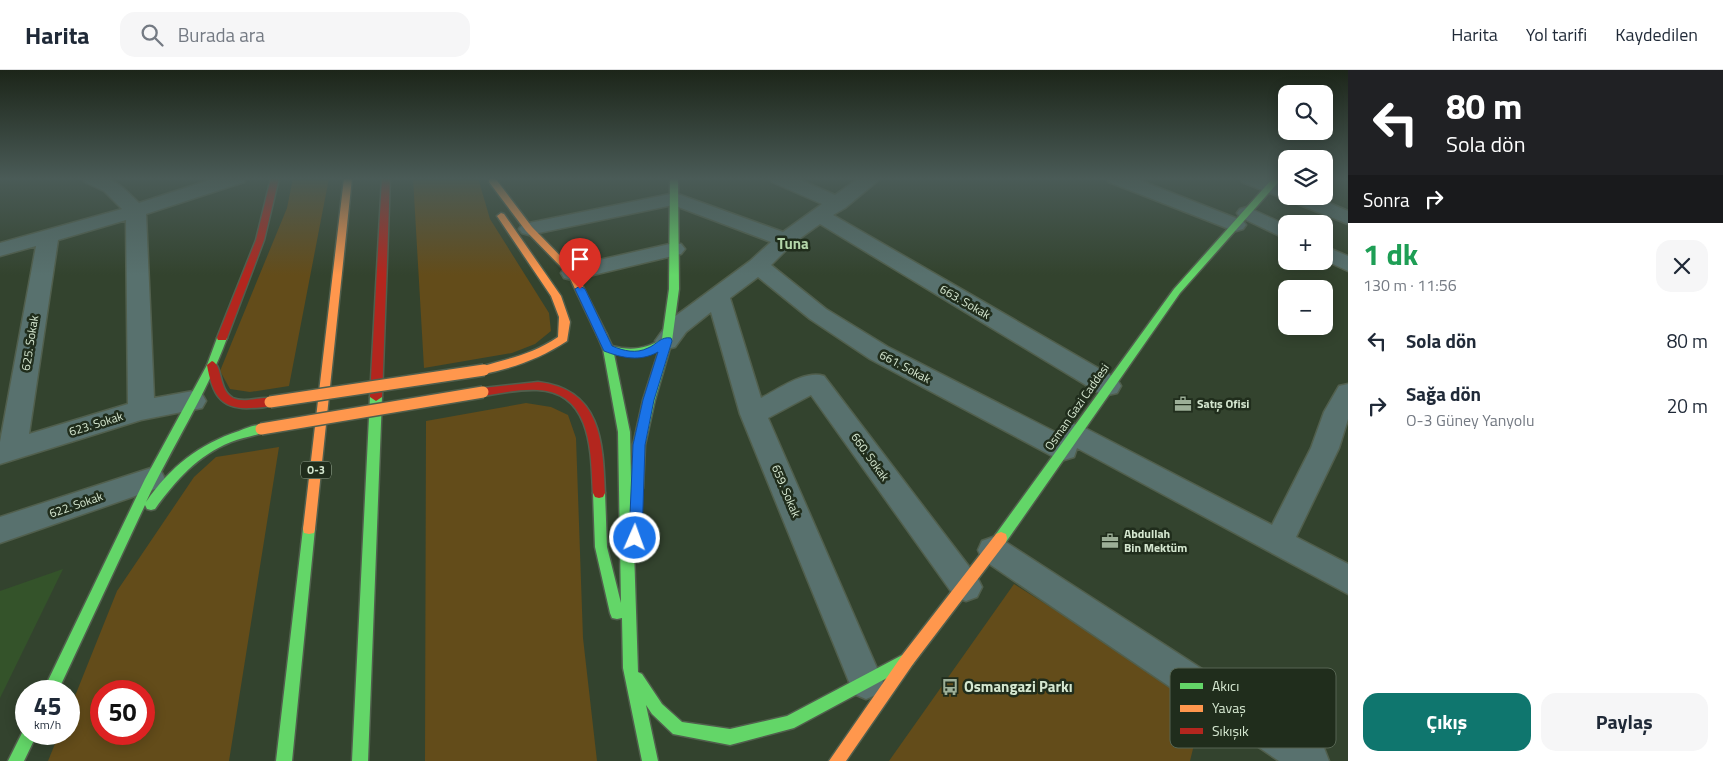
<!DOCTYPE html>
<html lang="tr">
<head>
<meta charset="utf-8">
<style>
  body { margin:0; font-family:"Titillium Web",sans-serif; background:#f6f6f7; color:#1f2937; height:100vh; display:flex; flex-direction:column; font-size:19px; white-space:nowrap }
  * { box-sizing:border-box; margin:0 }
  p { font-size:16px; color:#747a83 }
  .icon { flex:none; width:28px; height:28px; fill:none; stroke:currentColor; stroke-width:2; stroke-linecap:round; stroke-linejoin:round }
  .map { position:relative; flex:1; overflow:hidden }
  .sheet { display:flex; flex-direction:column; background:#fff; width:375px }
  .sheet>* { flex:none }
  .guide { background:#202124; color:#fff; overflow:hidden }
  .controls { position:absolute; left:1278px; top:15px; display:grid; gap:10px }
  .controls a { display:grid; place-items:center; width:55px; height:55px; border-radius:10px; background:#fff; box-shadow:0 2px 12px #0003; font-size:25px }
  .speed { position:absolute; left:15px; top:610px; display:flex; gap:10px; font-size:25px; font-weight:700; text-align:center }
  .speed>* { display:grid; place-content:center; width:65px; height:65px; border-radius:50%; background:#fff; box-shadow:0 2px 12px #0003; line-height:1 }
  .speed small { font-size:12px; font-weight:400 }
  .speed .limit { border:8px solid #d22; background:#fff; color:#111 }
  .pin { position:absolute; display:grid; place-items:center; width:42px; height:42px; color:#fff; margin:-51px -21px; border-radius:50% 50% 50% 0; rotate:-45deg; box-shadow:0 0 5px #0007 }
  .pin .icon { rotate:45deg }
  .me { position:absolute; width:55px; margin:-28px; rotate:2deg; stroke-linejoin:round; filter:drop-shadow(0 0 4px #0008) }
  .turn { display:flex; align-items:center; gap:18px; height:105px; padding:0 15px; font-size:22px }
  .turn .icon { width:65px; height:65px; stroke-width:2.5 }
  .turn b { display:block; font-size:35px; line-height:42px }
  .then { display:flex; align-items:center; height:48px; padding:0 15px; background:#0003; gap:10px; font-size:19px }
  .round { display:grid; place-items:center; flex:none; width:52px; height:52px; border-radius:15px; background:#f6f6f7 }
  .summary { display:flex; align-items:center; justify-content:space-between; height:85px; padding:0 15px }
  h1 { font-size:30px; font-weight:700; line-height:38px; color:#1e9e55 }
  .cta { display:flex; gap:10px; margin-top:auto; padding:10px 15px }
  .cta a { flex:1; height:58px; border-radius:15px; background:#0f766e; color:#fff; font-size:20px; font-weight:700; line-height:58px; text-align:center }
  .cta a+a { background:#f6f6f7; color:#1f2937 }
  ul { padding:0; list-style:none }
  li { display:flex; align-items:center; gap:15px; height:65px; padding:0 15px }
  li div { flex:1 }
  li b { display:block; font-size:19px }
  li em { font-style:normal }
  header { display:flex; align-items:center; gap:30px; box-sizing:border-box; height:70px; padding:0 25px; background:#fff; border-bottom:1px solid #e0e1e3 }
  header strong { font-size:24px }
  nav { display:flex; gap:28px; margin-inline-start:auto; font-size:18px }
  .search { width:350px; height:45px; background:#f6f6f7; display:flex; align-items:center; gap:12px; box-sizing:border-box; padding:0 18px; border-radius:15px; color:#747a83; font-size:19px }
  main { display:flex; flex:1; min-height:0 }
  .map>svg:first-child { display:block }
</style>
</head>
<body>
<header>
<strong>Harita</strong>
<div class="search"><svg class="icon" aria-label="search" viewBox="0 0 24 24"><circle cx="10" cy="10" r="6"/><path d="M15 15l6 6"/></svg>Burada ara</div>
<nav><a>Harita</a><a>Yol tarifi</a><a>Kaydedilen</a></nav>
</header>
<main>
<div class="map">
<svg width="1348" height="691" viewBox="0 0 1348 691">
  <rect width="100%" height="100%" fill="#33432e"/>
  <path fill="#34532a" d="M 63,499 L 0,628 L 0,521 Z"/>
  <path fill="#634c1a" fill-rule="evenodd" d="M 293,108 L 329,108 L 289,316 L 250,322 L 230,319 L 220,301 L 287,138 Z
    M 413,108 L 478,108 L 490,149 L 549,243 L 551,261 L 535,274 L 512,283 L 424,298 Z
    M 526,333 L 551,337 L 568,345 L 576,368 L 583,568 L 597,691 L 425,691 L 426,351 Z
    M 279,377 L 229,691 L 48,691 L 59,664 L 69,664 L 69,641 L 117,521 L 194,407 L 216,387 ZM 144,621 L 144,664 L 101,664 L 101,621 Z
    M 1014,514 L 1204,634 L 1190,691 L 889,691 Z"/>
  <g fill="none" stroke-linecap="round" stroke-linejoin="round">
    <g stroke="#515f4d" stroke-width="3">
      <path id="street" d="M 83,108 C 116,108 116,111 139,133 L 216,108 L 246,108 L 244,112 L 146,144 L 154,328 L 193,321 L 202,324 L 206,331 L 202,338 L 141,350 L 0,394 L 0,372 L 36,176 L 0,186 L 0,173 L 122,139 L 104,121 L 85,112 ZM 126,150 L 128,334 L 29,364 L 58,170 Z
        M 770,108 L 796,108 L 835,125 L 859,108 L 881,108 L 845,138 L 833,145 L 1117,309 L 1121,316 L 1117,323 L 1108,325 L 1099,323 L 820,154 L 792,174 L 771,195 L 826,239 L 888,277 L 1061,365 L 1065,357 L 1074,354 L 1083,357 L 1272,455 L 1311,378 L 1324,342 L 1339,316 L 1348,314 L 1348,349 L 1339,378 L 1296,467 L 1348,494 L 1348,524 L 1077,378 L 1074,387 L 1064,390 L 1054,387 L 870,289 L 810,249 L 758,207 L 730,228 L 761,328 C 779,319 804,300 824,306 L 977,507 L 982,517 L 977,527 L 966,531 L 955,527 L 811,325 L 768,348 L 883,612 L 878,624 L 866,629 L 854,624 L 740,344 L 711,242 L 686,262 L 675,277 L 667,279 L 659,277 L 655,271 L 670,250 L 750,191 L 771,172 L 673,135 L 529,165 L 522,163 L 519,159 L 522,155 L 529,153 L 675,123 L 783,162 L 822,134 L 772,112 Z
        M 1107,108 L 1134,108 L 1243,151 L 1246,155 L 1243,159 L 1236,161 L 1229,159 L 1109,112 Z
        M 1240,108 L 1267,108 L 1286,116 L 1286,126 L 1313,126 L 1348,141 L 1348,154 L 1242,112 Z
        M 1247,137 L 1286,155 L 1286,169 L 1240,147 L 1237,143 L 1240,139 Z
        M 674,173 L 681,174 L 685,179 L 681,184 L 572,210 L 564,208 L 561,203 L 564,198 Z
        M 1324,176 L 1348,186 L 1348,201 L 1324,190 Z
        M 151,398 L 161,401 L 165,409 L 161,417 L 0,473 L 0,447 Z
        M 993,467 L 1004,471 L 1324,678 L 1329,691 L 1279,691 L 982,489 L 978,480 L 982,471 Z"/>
    </g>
    <g stroke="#515f4d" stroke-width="3">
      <path id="fast" d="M 670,108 L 678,108 L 679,219 L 672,271 L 655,330 L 645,375 L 643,418 L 641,422 L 637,423 L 632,419 L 638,602 L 642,604 L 662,634 L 682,652 L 730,659 L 787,646 L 908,582 L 913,584 L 915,589 L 913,594 L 794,658 L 730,675 L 673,664 L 652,644 L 646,635 L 658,691 L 642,691 L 623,598 L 622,548 L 617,549 L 612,548 L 610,543 L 595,477 L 593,423 L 595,419 L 599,418 L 603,419 L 605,423 L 607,477 L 621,533 L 618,362 L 603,279 L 597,265 L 598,263 L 606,263 L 612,276 C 631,281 646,279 662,269 L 669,219 ZM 659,280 L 643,330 L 633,375 L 631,411 L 630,362 L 614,284 L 639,286 Z
        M 1273,108 L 1282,108 L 1180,223 L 1006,472 L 1001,474 L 996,472 L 995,468 L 996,464 L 1174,219 Z
        M 222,264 L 227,268 C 206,325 172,377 146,432 C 170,397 199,374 239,361 C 247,358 257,353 265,356 L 267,359 L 265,362 C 254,366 242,368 231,372 C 198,385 176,410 155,439 L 151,440 L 147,439 L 145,435 L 58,621 L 43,621 L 145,409 L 207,295 L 217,268 Z
        M 376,323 L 382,327 L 368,691 L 352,691 L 370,327 Z
        M 309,454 L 314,455 L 315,459 L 292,691 L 276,691 L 303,459 L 304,455 Z
        M 26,657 L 26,664 L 37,664 L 24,691 L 8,691 L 24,659 Z"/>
    </g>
    <g stroke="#515f4d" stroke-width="3">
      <path id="slow" d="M 344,108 L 352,108 L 315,459 L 314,463 L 309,464 L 304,463 L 303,459 Z
        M 489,108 L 495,108 L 532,157 L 575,201 L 607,265 L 606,267 L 598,267 L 597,265 L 568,204 L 526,161 L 489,112 Z
        M 501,143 L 504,144 L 561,226 L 570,252 L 567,271 C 541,288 514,298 484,304 L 479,300 L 480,297 C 510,288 531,285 558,267 L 559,247 L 551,226 L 497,146 Z
        M 1001,462 L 1006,464 L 1007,468 L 1006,472 L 913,594 L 846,691 L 829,691 L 903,584 L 996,464 Z"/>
    </g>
    <g stroke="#515f4d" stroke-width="3">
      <path id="jam" d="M 271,108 L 279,108 L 264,170 L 227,268 L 226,270 L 218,270 L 217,268 L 256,170 Z
        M 382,108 L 390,108 L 382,327 L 376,331 L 370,327 Z
        M 212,291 C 223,295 218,320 233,328 C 246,334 261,325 274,329 L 276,332 L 274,335 C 267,337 258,338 251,338 C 219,340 212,322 207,295 Z
        M 538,312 C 601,319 603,372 605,423 L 603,427 L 599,428 L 595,427 L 593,423 C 591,382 592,322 537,320 C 519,319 501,323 483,326 L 478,322 L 483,318 Z"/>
    </g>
    <use href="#street" fill="#58716e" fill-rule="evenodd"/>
    <use href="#fast" fill="#63d668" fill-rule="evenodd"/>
    <use href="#slow" fill="#ff974d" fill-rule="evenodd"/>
    <use href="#jam" fill="#b3261e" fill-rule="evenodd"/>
    <g stroke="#515f4d" stroke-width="14" stroke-linecap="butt">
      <path id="slow-bridge" d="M 270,332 L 484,300
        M 261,359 L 483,322"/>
    </g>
    <use href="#slow-bridge" stroke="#ff974d" stroke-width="11"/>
  </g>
  <linearGradient id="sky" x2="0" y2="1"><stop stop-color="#1c2519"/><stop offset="0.53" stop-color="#4a5b57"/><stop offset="1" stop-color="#4a5b57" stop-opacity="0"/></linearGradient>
  <rect width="1348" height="205" fill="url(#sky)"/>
  <path fill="#1a73e8" stroke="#114b97" d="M 580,216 L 585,219 L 612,276 C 624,281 636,284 648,278 C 656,275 661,266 671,268 L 672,271 L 654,330 L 645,375 L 642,468 L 640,472 L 631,472 L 629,468 L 633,375 L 643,330 L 658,282 C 640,292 622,288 604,281 L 575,219 Z"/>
  <defs>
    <g id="office-bare" transform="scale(1.35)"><path d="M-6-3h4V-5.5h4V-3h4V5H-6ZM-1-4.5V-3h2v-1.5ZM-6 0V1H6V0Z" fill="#9cae97" stroke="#202d1c" stroke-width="2.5" paint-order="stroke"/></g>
    <g id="bus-bare" transform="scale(1.35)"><path d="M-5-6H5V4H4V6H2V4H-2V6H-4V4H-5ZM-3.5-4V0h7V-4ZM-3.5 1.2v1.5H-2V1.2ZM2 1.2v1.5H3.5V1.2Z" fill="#9cae97" stroke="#202d1c" stroke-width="2.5" paint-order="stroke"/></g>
  </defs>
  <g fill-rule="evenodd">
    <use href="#office-bare" x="1183" y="334"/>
    <use href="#office-bare" x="1110" y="471"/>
    <use href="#bus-bare" x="950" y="617"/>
  </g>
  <g text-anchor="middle" stroke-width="5" stroke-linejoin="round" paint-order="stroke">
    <rect fill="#202d1c" stroke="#9faf9a" stroke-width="1" x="301" y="391.5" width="30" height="17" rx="4"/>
    <g font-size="11" font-weight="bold" fill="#d5e7d0">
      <text x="316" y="404">O-3</text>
    </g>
    <g font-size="12" fill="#d5e7d0" stroke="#202d1c">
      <text transform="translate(965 232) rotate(30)" y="4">663. Sokak</text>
      <text transform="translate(30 273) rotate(-81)" y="4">625. Sokak</text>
      <text transform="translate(905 297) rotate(28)" y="4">661. Sokak</text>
      <text transform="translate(1077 337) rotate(-55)" y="4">Osman Gazi Caddesi</text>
      <text transform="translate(96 354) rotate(-17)" y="4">623. Sokak</text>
      <text transform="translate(870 387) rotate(54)" y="4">660. Sokak</text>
      <text transform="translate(786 421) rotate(67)" y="4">659. Sokak</text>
      <text transform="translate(76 435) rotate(-19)" y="4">622. Sokak</text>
    </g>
    <g font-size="12" font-weight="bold" fill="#d5e7d0" stroke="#202d1c" text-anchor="start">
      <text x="1197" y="338">Satış Ofisi</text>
      <text x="1124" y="468">Abdullah<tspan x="1124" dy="14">Bin Mektüm</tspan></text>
    </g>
    <g font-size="15" font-weight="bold" fill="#b4d7aa" stroke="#202d1c">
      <text x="793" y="179">Tuna</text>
    </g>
    <g font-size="15" font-weight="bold" fill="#d5e7d0" stroke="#202d1c" text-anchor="start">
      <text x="964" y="622">Osmangazi Parkı</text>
    </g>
  </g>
  <rect x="1170" y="598" width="166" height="80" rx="8" fill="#202d1c" stroke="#566552" stroke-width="1"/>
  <rect x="1180" y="613" width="23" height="6" fill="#63d668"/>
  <rect x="1180" y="635" width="23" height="7" fill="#ff974d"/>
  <rect x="1180" y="658" width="23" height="6" fill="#b3261e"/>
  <g font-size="14" fill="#d5e7d0">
    <text x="1212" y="621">Akıcı</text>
    <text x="1212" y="643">Yavaş</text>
    <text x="1212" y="666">Sıkışık</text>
  </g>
</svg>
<div class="controls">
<a><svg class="icon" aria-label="search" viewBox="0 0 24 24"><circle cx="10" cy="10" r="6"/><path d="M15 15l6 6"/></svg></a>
<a><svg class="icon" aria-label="layers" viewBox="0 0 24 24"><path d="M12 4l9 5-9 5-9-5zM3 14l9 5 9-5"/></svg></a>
<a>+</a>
<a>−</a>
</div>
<div class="speed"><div>45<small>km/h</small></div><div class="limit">50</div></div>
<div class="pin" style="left:580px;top:219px;background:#d93025"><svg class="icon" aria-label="arrive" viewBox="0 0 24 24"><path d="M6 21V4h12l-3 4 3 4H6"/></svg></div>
<svg class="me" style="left:635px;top:468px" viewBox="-20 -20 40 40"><circle r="17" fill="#1a73e8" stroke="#fff" stroke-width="3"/><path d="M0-11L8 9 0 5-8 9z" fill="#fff"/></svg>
</div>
<section class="sheet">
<div class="guide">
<div class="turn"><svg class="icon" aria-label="left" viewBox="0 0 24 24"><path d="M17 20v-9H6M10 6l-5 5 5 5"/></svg><div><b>80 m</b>Sola dön</div></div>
<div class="then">Sonra<svg class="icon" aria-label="right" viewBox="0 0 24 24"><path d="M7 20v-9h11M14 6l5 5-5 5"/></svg></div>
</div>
<div class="summary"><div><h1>1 dk</h1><p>130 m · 11:56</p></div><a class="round"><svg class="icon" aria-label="close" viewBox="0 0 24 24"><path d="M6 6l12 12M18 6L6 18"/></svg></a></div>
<ul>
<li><svg class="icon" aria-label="left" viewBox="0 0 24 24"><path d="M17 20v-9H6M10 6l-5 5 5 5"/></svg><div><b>Sola dön</b></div><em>80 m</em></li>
<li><svg class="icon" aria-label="right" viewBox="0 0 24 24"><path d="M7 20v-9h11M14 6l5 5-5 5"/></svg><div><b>Sağa dön</b><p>O-3 Güney Yanyolu</p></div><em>20 m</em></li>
</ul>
<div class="cta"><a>Çıkış</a><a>Paylaş</a></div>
</section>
</main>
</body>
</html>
